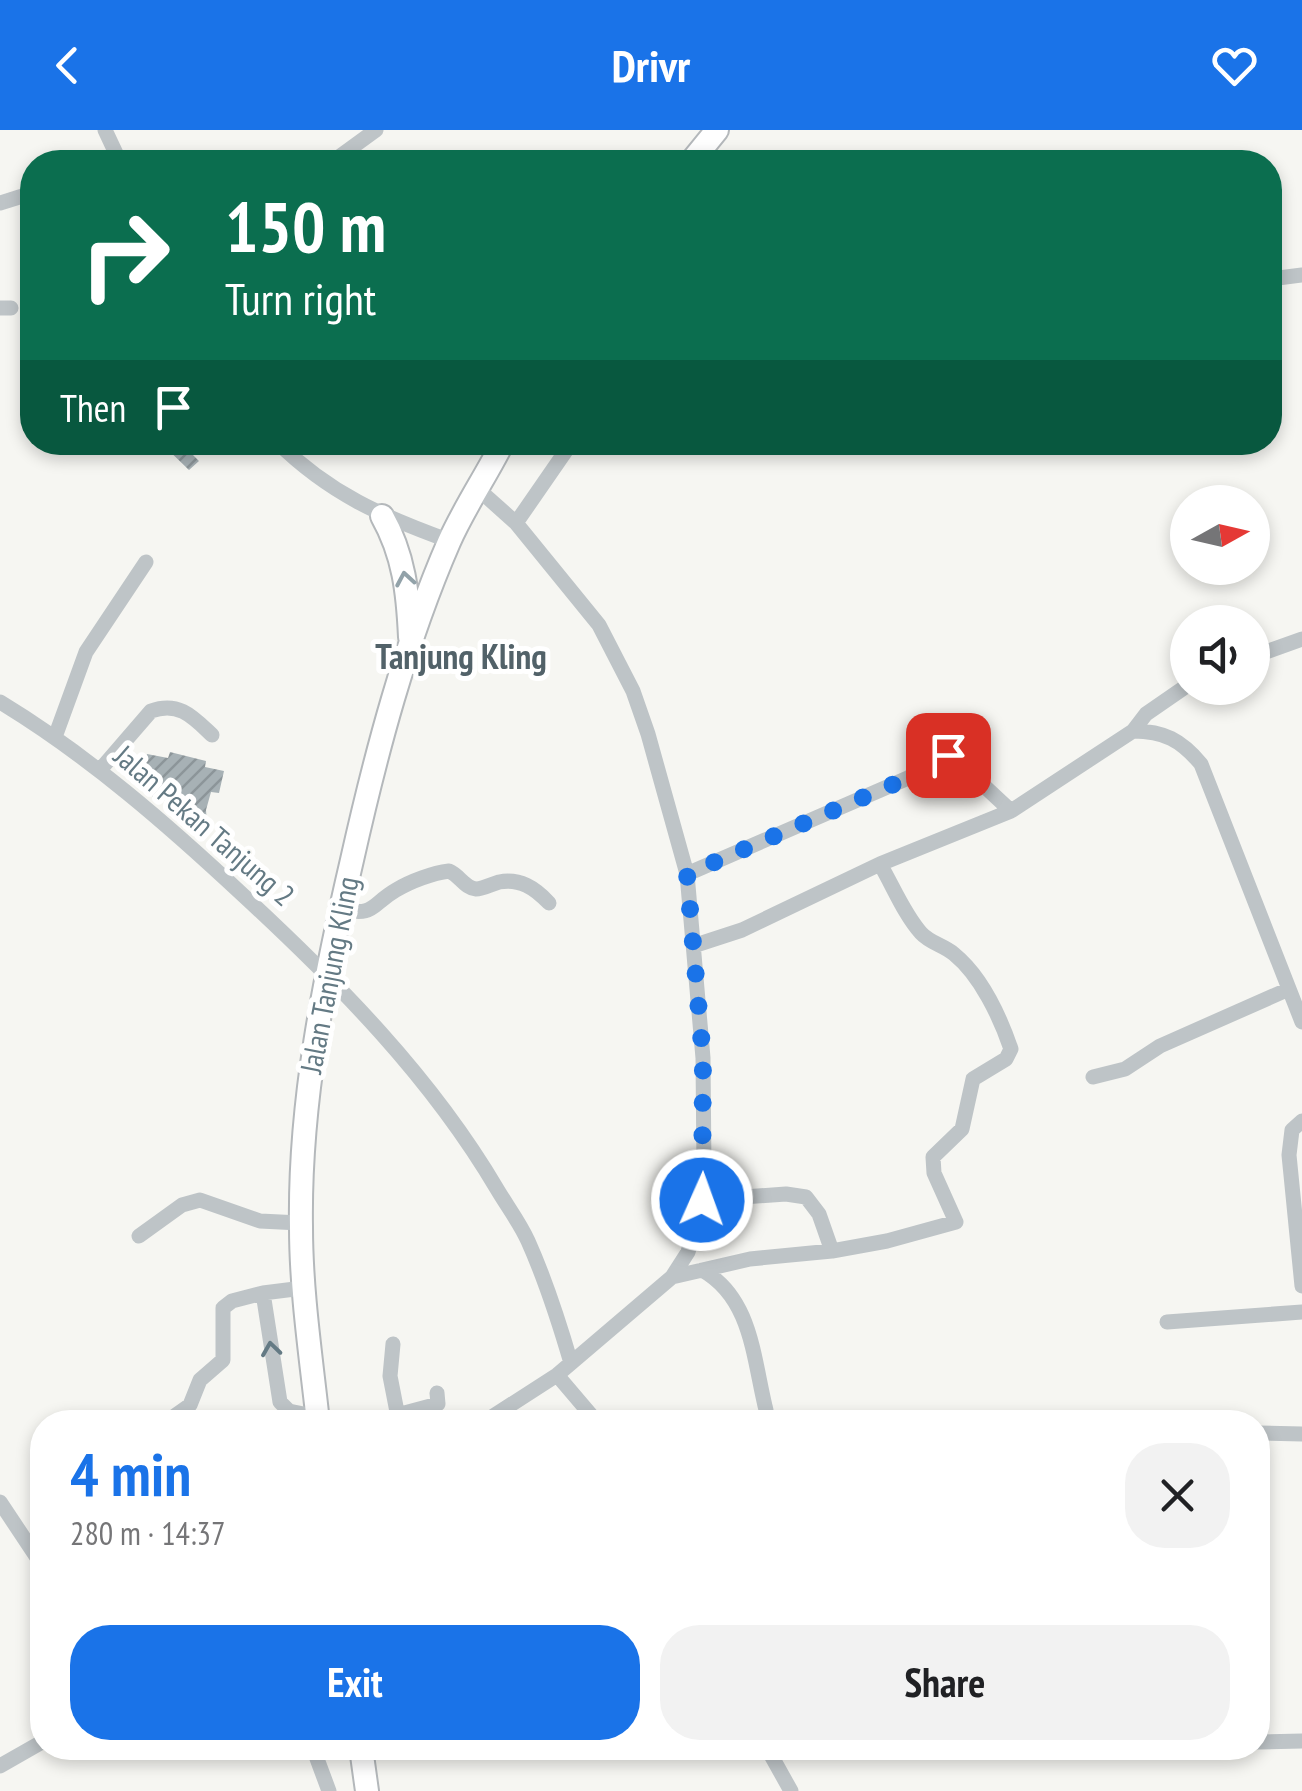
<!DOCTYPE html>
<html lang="en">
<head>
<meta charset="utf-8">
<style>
  body { margin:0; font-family:"PT Sans Narrow",sans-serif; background:#f2f2f2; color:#202124; height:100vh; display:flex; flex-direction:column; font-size:38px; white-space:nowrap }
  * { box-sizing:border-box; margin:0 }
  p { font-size:32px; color:#757577 }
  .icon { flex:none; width:55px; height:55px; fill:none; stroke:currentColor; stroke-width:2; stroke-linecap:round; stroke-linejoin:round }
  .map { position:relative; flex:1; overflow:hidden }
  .details { position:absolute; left:30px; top:1280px; width:1240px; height:350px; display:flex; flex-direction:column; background:#fff; border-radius:40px; box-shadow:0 5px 15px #0003 }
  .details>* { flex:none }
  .hud { position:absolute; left:20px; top:20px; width:1262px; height:305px; border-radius:40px; box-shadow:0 5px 15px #0003; background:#0b6e4f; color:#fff; overflow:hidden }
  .needle { width:65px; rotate:82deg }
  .fabs { position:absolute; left:1170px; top:355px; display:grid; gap:20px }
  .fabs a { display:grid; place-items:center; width:100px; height:100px; border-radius:50%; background:#fff; box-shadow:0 5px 15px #0003; font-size:50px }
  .pin { position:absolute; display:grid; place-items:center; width:85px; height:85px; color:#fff; margin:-42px; border-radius:20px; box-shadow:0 5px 15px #0006 }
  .me { position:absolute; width:110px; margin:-55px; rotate:2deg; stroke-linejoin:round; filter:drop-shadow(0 0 8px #0008) }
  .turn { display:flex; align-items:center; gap:35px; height:210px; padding:0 40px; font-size:45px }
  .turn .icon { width:130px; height:130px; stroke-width:2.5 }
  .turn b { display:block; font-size:70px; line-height:85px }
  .then { display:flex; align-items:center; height:95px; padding:0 40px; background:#0003; gap:20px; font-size:38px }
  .round { display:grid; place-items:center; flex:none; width:105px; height:105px; border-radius:40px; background:#f2f2f2 }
  .headline { display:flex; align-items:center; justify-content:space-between; height:170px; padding:0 40px }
  h1 { font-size:60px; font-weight:800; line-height:75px; color:#1a73e8 }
  .button { display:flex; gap:20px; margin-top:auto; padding:20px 40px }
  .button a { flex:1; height:115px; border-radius:40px; background:#1a73e8; color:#fff; font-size:40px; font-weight:800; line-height:115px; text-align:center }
  .button a+a { background:#f2f2f2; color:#202124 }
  header { display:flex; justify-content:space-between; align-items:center; height:130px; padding:0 40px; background:#1a73e8; color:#fff; font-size:45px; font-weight:800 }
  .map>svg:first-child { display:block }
</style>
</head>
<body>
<header><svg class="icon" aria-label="back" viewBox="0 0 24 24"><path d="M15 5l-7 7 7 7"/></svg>Drivr<svg class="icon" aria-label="heart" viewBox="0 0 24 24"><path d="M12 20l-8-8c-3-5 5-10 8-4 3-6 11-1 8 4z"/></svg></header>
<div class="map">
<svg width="1302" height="1661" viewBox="0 0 1302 1661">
  <defs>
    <pattern id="building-hatch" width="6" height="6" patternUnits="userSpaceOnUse" patternTransform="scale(2.5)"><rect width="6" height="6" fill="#a7b1b5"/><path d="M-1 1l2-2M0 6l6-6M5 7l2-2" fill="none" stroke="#8c9599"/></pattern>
  </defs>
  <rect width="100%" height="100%" fill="#f6f6f2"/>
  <path fill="url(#building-hatch)" d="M 160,312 L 205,312 L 193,325 L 199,331 L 189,340 Z
    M 170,622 L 206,631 L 205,637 L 224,641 L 219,663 L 211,662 L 206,680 L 207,694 L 195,685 L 195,678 L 153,668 L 150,661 L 153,648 L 141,645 L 147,624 L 168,628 Z"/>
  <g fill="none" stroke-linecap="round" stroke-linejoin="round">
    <g stroke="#b4b8bb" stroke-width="26">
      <path id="highway" d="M 691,32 L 717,0
        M 382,386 C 404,425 408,463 410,507
        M 318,1292 C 311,1227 301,1162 301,1097 C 299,973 324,850 352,730 C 376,623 405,513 449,412 C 464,378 486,346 503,312
        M 361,1618 L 367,1661"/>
    </g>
    <path stroke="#bec4c7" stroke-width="15" d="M 105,0 L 120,32
      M 700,22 L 720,32
      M 332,32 L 376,0
      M 0,73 L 32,63
      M 1270,149 L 1302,145
      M 0,178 L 11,178
      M 277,312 C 330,364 381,386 450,411
      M 460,312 L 482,317 L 496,312
      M 478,359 L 516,393 L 599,495 L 633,561 L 648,604 L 687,744 L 703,928 L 704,1040 L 702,1070 L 688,1122 L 672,1147 L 557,1245 L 484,1292
      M 516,393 L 572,312
      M 1252,527 L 1302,509
      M 0,572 C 89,626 168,695 244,766 C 339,854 431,947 497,1059 C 507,1076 520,1093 528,1111 C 546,1151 559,1192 571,1233
      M 1133,601 C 1164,601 1181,610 1201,634 L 1302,892
      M 55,607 L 86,522 L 146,432
      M 100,640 L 151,581 C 179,571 193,587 212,605
      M 687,744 L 908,648 L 940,625 L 953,627 L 1011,681
      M 340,779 C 376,787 370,775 396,760 C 411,751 433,743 449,741 C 459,745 465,758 476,759 C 483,759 492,754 499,752 C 520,748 535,758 549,773
      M 696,815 L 742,800 L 880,734 L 1011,681 L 1133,601 L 1146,584 L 1188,555
      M 1093,947 L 1125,939 L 1160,916 L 1289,859
      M 1302,991 L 1292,1000 L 1289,1025 L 1302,1156
      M 702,1070 L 786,1064 L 806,1067 L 819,1084 L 832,1121
      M 139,1106 L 182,1075 L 200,1070 L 260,1091 L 300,1093
      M 702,1140 C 752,1168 753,1228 766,1280
      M 672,1147 L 750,1129 L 832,1121 L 887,1111 L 956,1092 L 934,1043 L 933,1027 L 962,999 L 973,949 L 1006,929 L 1011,919 C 1000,887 981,846 954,824 C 943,815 930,813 921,803 C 904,784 893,756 880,734
      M 303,1158 L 263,1163 L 280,1272 L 289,1281 L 318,1287
      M 1167,1192 L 1302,1182
      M 393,1214 L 390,1246 L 399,1292
      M 557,1245 L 597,1292
      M 397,1285 L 438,1274 L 437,1263
      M 166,1292 L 190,1275 L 200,1250 L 223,1230 L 223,1178 L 232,1171 L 263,1163
      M 1258,1303 L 1302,1304
      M 0,1372 L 42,1435
      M 1258,1612 L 1302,1611
      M 313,1618 L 329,1661
      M 767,1618 L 791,1661
      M 0,1636 L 42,1612"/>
    <use href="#highway" stroke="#fff" stroke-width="22"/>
  </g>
  <defs><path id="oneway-chevron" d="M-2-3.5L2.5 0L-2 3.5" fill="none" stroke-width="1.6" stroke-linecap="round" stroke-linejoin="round" transform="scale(2.5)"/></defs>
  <use stroke="#92a2a9" href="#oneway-chevron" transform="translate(405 449) rotate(-100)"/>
  <use stroke="#647a84" href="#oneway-chevron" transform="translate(271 1219) rotate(-98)"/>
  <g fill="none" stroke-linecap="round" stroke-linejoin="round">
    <path stroke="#1a73e8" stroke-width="18" stroke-dasharray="0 32.4" d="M 702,1070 L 703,928 L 687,744 L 908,648 L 935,628 L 948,625"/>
  </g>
  <g text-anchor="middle" stroke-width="10" stroke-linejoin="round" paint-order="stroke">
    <g font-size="30" fill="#647a84" stroke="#fff">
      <text transform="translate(204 696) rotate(41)" y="10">Jalan Pekan Tanjung 2</text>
      <text transform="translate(330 845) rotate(-79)" y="10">Jalan Tanjung Kling</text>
    </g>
    <g font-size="35" font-weight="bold" fill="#526269" stroke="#fff">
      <text x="461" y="539">Tanjung Kling</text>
    </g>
  </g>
</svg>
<div class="fabs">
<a><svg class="needle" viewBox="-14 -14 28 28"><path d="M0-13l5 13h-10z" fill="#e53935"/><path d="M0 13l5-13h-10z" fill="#757577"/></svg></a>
<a><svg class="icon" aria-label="sound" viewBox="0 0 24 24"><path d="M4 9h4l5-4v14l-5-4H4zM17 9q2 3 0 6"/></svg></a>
</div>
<div class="pin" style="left:948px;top:625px;background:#d93025"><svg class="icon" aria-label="arrive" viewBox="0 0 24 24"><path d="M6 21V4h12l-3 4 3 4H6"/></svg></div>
<svg class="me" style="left:702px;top:1070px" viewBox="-20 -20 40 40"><circle r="17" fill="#1a73e8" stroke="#fff" stroke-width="3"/><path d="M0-11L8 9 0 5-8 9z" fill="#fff"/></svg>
<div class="hud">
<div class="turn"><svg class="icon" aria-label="right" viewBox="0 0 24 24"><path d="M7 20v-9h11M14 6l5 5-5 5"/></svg><div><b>150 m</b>Turn right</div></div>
<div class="then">Then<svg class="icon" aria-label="arrive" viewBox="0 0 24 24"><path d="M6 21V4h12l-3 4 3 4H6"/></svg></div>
</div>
<section class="details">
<div class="headline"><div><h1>4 min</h1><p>280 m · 14:37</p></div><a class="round"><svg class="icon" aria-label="close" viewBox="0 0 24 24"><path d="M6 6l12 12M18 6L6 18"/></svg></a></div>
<div class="button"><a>Exit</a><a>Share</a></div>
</section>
</div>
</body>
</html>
